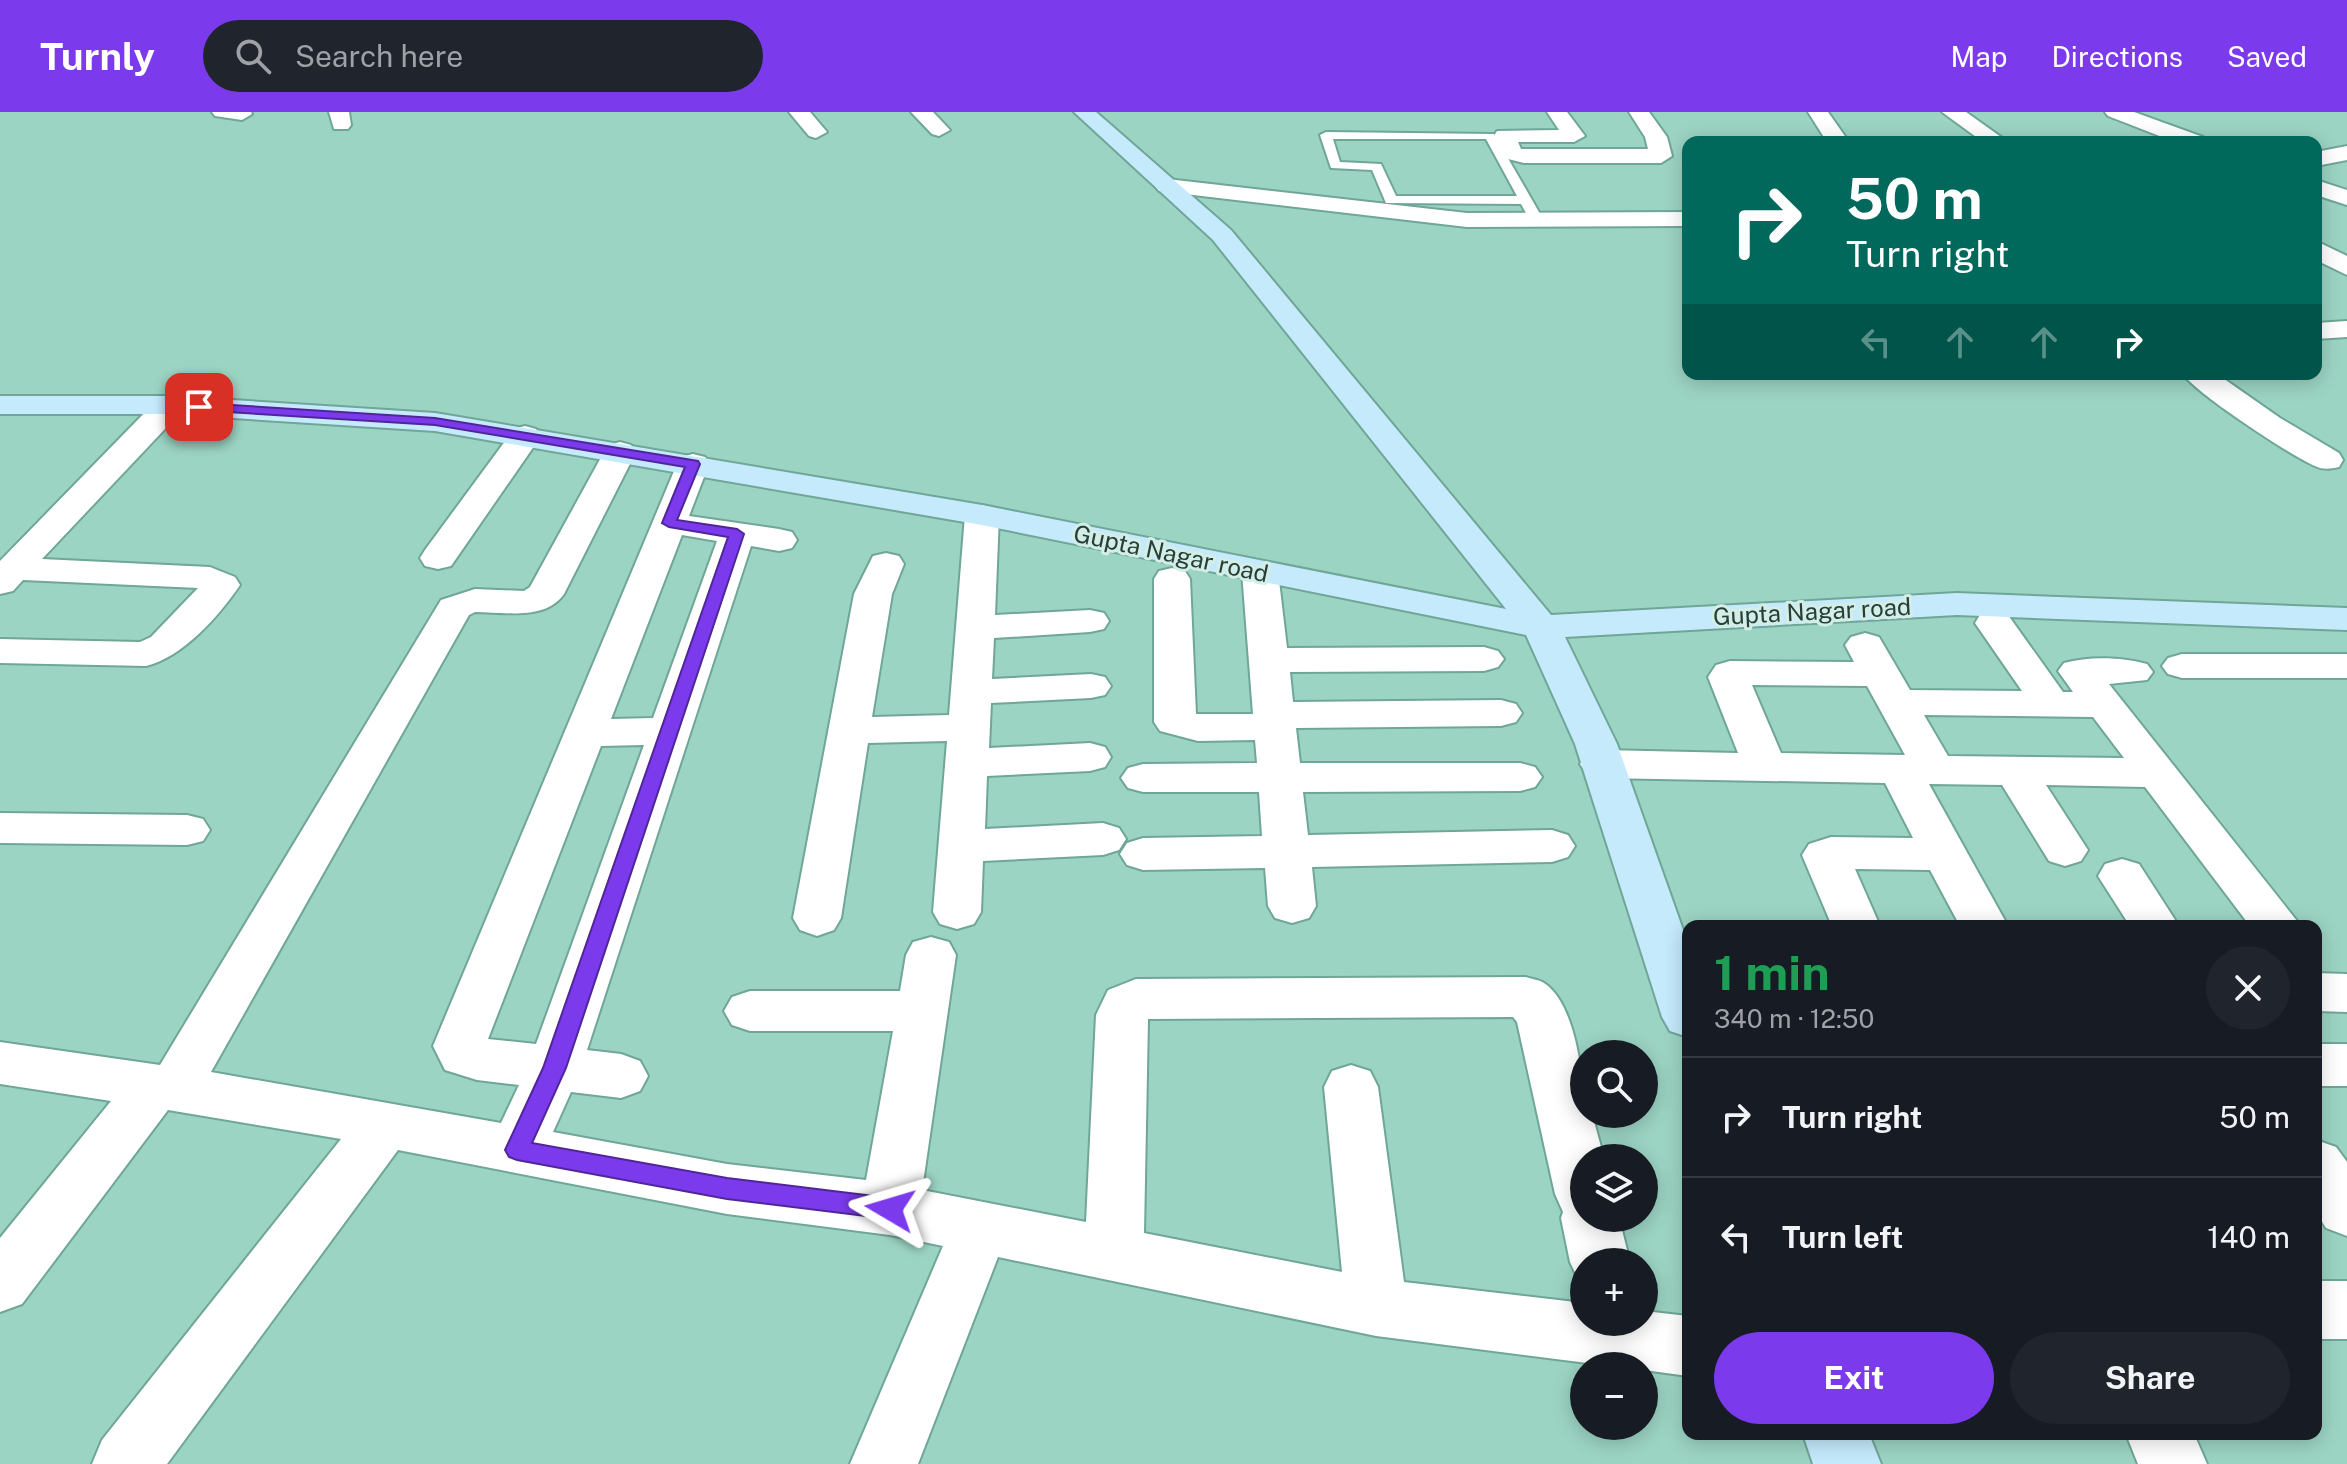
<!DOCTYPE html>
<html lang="en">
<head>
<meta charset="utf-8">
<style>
  body { margin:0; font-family:"Public Sans",sans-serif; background:#20242c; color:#f1f3f6; height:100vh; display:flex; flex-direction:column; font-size:30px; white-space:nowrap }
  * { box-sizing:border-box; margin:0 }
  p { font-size:26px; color:#9ea1a6 }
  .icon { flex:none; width:44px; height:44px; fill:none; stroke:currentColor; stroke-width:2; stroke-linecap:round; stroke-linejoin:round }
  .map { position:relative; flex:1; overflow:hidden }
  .side { position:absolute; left:1682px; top:808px; width:640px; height:520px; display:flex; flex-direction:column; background:#171b24; border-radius:16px; box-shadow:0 4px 20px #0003 }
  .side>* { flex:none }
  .guide { position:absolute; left:1682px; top:24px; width:640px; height:244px; border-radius:16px; box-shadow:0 4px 20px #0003; background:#00695c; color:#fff; overflow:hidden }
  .controls { position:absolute; left:1570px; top:928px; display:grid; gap:16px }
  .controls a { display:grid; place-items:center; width:88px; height:88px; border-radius:50%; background:#171b24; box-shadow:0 4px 20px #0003; font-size:40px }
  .pin { position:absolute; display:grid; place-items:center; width:68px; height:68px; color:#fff; margin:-34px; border-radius:16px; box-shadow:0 4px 12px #0006 }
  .me { position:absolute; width:88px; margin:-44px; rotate:277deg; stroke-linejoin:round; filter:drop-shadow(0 0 6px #0008) }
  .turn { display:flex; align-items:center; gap:28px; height:168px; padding:0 32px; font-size:36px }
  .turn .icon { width:104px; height:104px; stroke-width:2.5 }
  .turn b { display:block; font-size:56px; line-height:68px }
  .lanes { display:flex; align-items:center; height:76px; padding:0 32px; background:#0003; justify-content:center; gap:40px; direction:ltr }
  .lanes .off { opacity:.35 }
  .round { display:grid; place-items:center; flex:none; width:84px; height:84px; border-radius:42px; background:#20242c }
  .summary { display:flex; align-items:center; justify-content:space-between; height:136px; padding:0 32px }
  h1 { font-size:48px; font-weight:700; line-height:60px; color:#1e9e55 }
  .cta { display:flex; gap:16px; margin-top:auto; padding:16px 32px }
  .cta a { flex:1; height:92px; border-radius:48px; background:#7c3aed; color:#fff; font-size:32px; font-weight:700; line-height:92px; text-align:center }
  .cta a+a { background:#20242c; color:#f1f3f6 }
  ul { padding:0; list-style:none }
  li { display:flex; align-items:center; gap:24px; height:120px; padding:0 32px; border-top:2px solid #363941 }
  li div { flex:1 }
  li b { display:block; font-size:30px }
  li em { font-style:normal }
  header { display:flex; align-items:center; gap:48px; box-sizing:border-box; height:112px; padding:0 40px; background:#7c3aed; color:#fff }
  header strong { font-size:38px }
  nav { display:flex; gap:44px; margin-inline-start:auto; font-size:28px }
  .search { width:560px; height:72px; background:#20242c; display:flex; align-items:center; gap:20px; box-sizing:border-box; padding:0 28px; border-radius:44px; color:#9ea1a6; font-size:30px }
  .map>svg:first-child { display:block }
</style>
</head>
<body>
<header>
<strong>Turnly</strong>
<div class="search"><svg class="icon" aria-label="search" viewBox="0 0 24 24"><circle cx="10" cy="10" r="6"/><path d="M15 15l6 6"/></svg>Search here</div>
<nav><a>Map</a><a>Directions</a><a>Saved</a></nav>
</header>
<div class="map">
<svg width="2347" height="1352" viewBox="0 0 2347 1352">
  <rect width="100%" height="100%" fill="#9cd4c4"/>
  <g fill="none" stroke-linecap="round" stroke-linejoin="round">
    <g stroke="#6fa697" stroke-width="4">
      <path id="lane" d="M 1326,20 L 1494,22 L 1543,107 L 1531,110 L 1521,92 L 1386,91 L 1372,58 L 1331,56 L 1320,23 ZM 1333,27 L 1486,27 L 1517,84 L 1396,84 L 1381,52 L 1340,50 Z"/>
    </g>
    <g stroke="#6fa697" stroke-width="4">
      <path id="street" d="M 212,0 L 251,0 L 252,2 L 242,8 L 215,4 Z
        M 329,0 L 349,0 L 351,13 L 348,17 L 334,17 Z
        M 789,0 L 810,0 L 827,20 L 816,26 L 809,24 Z
        M 911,0 L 933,0 L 950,18 L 939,24 L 932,22 Z
        M 1547,0 L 1567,0 L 1585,24 L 1574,30 L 1518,30 L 1521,37 L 1648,37 L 1645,25 L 1629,0 L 1649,0 L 1667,25 L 1672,44 L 1661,51 L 1524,51 L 1504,46 L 1494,24 L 1497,19 L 1559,18 Z
        M 1808,0 L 1828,0 L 1849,30 L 1827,30 Z
        M 1942,0 L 1966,0 L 2008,30 L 1983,30 Z
        M 2105,0 L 2134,0 L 2203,25 L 2206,30 L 2175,30 L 2108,4 Z
        M 2347,34 L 2347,48 L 2316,54 L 2316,40 Z
        M 1167,67 L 1467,101 L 1688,100 L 1688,114 L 1467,115 L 1159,79 L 1155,74 L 1159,69 Z
        M 2316,68 L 2347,78 L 2347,93 L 2316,83 Z
        M 2316,129 L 2347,144 L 2347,163 L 2316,148 Z
        M 2347,209 L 2347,225 L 2316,227 L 2316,211 Z
        M 2183,262 L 2217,262 L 2280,306 L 2339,341 L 2343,348 L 2339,355 C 2330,357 2323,358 2315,354 C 2290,343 2197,282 2183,262 Z
        M 170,284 L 181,286 L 185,293 L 181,300 L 42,447 L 210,455 L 235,465 L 240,473 C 219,504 183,545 146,554 L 0,551 L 0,527 L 140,530 L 151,525 L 198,476 L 23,468 L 13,479 L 0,482 L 0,449 L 159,286 Z
        M 525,314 L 536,317 L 541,324 L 451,454 L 438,457 L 425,454 L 420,446 L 425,438 L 514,317 Z
        M 620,330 L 631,333 L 636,340 L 564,482 C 545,509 504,500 475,500 L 469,503 L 211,960 L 501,1011 L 519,973 L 477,968 L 445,958 L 433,934 L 677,352 L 681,345 L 693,342 L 705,345 L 709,352 L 689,404 L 779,417 L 792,420 L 797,428 L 792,436 L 779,439 L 751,434 L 587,938 L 621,942 L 640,949 L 648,964 L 640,979 L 621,986 L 571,980 L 553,1020 L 727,1052 L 866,1068 L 893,919 L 750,919 L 732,913 L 724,899 L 732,885 L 750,879 L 900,879 L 906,843 L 913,830 L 931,825 L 949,830 L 956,843 L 922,1078 L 1086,1110 L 1096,903 L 1108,878 L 1136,867 L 1526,865 C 1531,867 1540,868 1544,871 C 1576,892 1584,968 1584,1002 L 1592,1002 L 1604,1046 L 1584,1046 L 1584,1106 L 1619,1106 L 1630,1150 L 1584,1150 L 1584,1171 L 1579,1169 L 1570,1150 L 1561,1106 L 1563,1100 L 1555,1082 L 1517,910 L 1513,905 L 1148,907 L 1144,1121 L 1342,1160 L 1324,975 L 1332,959 L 1351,953 L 1370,959 L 1378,975 L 1404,1170 L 1584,1191 L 1584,1210 L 1644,1210 L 1644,1199 L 1688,1204 L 1688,1264 L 1644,1258 L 1644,1254 L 1611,1254 L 1376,1224 L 998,1145 L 918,1352 L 850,1352 L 943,1134 L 890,1123 L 727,1102 L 398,1038 L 167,1352 L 92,1352 L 102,1328 L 341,1027 L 168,998 L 22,1192 L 0,1200 L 0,1126 L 111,989 L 0,972 L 0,930 L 160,953 L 441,488 L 475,477 L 524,479 L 530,475 L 604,340 L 609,333 ZM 682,423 L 717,429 L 653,606 L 611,607 ZM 644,633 L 536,932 L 488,927 L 601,634 Z
        M 982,393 L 994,396 L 999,403 L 995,503 L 1090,498 L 1104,501 L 1109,509 L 1104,517 L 1090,520 L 994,526 L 992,567 L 1091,562 L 1105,565 L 1111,574 L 1105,583 L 1091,586 L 991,591 L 989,636 L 1090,631 L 1105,635 L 1111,645 L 1105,655 L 1090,659 L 987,664 L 985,717 L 1103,711 L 1119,716 L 1126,727 L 1119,738 L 1103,743 L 983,749 L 981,800 L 974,812 L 957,817 L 940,812 L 933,800 L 947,629 L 868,631 L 841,806 L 834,818 L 817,824 L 800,818 L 793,806 L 854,482 L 873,444 L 886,441 L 899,444 L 904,452 L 892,482 L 872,605 L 949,603 L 965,403 L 970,396 Z
        M 1260,449 L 1273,452 L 1278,460 L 1287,536 L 1484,535 L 1498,539 L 1504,547 L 1498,555 L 1484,559 L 1290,560 L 1293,590 L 1501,588 L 1516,592 L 1522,601 L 1516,610 L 1501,614 L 1296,616 L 1300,651 L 1520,651 L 1535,655 L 1542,665 L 1535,675 L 1520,679 L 1303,680 L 1308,723 L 1552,718 L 1568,723 L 1575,734 L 1568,745 L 1552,750 L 1312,755 L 1316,794 L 1309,806 L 1292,811 L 1275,806 L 1268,794 L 1265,756 L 1143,758 L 1127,753 L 1120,742 L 1127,731 L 1143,726 L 1262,724 L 1259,680 L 1143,680 L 1128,676 L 1121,666 L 1128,656 L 1143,652 L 1257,651 L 1255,628 L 1198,629 L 1160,619 L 1154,610 L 1154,467 L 1159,459 L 1172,456 L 1185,459 L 1190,467 L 1196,602 L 1253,602 L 1242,460 L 1247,452 Z
        M 1994,500 L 2008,503 L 2063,580 L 2073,580 L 2058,559 L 2064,551 C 2089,544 2122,545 2147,552 L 2153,560 L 2147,568 L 2109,572 L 2301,814 L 2250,814 L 2145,675 L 2046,673 L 2088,738 L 2081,749 L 2065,754 L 2049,749 L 2002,673 L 1929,672 L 2008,814 L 1960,814 L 1930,758 L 1855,757 L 1880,814 L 1832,814 L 1802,743 L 1809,732 L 1831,725 L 1913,726 L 1885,671 L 1602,666 L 1587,662 L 1580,652 L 1587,642 L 1602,638 L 1738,641 L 1708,565 L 1716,553 L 1730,549 L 1854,550 L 1845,533 L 1851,525 L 1865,521 L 1879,525 L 1910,578 L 2022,579 L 1975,511 L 1980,503 ZM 1752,573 L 1867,574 L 1905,643 L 1781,641 ZM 1924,603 L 2093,605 L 2124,646 L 1948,644 Z
        M 2182,542 L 2347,542 L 2347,566 L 2182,566 L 2168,562 L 2162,554 L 2168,546 Z
        M 0,701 L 187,703 L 203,707 L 210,718 L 203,729 L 187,733 L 0,731 Z
        M 2122,747 L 2139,752 L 2179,814 L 2130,814 L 2098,764 L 2105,752 Z
        M 2316,861 L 2347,862 L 2347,900 L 2316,899 Z
        M 2316,932 L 2347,932 L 2347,974 L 2316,974 Z
        M 2316,1028 L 2336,1035 L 2347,1050 L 2347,1124 L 2326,1116 L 2316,1100 Z
        M 2316,1169 L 2347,1169 L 2347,1227 L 2316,1227 Z
        M 2126,1322 L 2194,1322 L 2207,1352 L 2138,1352 Z"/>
    </g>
    <g stroke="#6fa697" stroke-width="4">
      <path id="secondary" d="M 1074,0 L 1096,0 L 1231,118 L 1551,503 L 1957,481 L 2347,496 L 2347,518 L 1957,503 L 1565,525 L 1617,632 L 1688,832 L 1688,925 L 1670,919 L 1662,905 L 1575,632 L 1526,523 L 982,413 L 435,319 L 170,302 L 0,302 L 0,284 L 170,284 L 435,301 L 982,393 L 1506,497 L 1213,128 Z
        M 1803,1322 L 1869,1322 L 1881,1352 L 1813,1352 Z"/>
    </g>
    <use href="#lane" fill="#fff" fill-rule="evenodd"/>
    <use href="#street" fill="#fff" fill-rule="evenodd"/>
    <use href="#secondary" fill="#c5eafc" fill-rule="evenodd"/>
  </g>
  <path fill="#7c3aed" stroke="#51269a" stroke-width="2" d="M 199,291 L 435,306 L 698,349 L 700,352 L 677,408 L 737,417 L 744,422 L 566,956 L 532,1031 L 727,1066 L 890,1086 L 899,1089 L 902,1097 L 899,1104 L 890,1107 L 727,1087 L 517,1048 L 509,1045 L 505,1038 L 543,956 L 728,425 L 669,415 L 662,411 L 685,355 L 435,313 L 195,298 L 195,292 Z"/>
  <g text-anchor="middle" stroke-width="6" stroke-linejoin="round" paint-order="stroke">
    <g font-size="24" fill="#283f39" stroke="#d3eee6">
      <text transform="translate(1171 442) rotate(12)" y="8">Gupta Nagar road</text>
      <text transform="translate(1812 500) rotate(-3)" y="8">Gupta Nagar road</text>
    </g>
  </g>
</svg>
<div class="controls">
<a><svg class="icon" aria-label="search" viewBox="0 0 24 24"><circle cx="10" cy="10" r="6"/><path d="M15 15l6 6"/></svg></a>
<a><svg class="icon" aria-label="layers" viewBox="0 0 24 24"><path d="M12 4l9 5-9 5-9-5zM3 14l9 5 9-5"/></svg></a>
<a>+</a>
<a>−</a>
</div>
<div class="pin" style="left:199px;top:295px;background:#d93025"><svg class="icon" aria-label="arrive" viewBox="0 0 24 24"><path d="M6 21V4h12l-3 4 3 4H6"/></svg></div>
<svg class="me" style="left:890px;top:1097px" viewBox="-20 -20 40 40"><path d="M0-17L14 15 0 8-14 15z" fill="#7c3aed" stroke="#fff" stroke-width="4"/></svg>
<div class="guide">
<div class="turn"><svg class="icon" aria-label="right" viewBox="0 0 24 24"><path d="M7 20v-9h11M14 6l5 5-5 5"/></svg><div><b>50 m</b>Turn right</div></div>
<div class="lanes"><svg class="icon off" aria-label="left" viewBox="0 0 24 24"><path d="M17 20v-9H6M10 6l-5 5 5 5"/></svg><svg class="icon off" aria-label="ahead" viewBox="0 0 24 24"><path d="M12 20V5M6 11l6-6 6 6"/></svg><svg class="icon off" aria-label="ahead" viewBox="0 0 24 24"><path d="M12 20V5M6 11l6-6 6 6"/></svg><svg class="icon" aria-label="right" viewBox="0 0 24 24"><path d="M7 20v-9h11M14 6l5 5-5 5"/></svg></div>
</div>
<section class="side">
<div class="summary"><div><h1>1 min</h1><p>340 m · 12:50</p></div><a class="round"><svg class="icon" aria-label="close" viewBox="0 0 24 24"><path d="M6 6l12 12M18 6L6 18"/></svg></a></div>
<ul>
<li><svg class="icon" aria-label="right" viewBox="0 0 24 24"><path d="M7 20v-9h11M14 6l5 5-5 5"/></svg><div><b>Turn right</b></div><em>50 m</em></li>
<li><svg class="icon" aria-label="left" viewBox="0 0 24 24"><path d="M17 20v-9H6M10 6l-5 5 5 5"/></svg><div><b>Turn left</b></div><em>140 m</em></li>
</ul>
<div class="cta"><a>Exit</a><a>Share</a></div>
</section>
</div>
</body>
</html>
